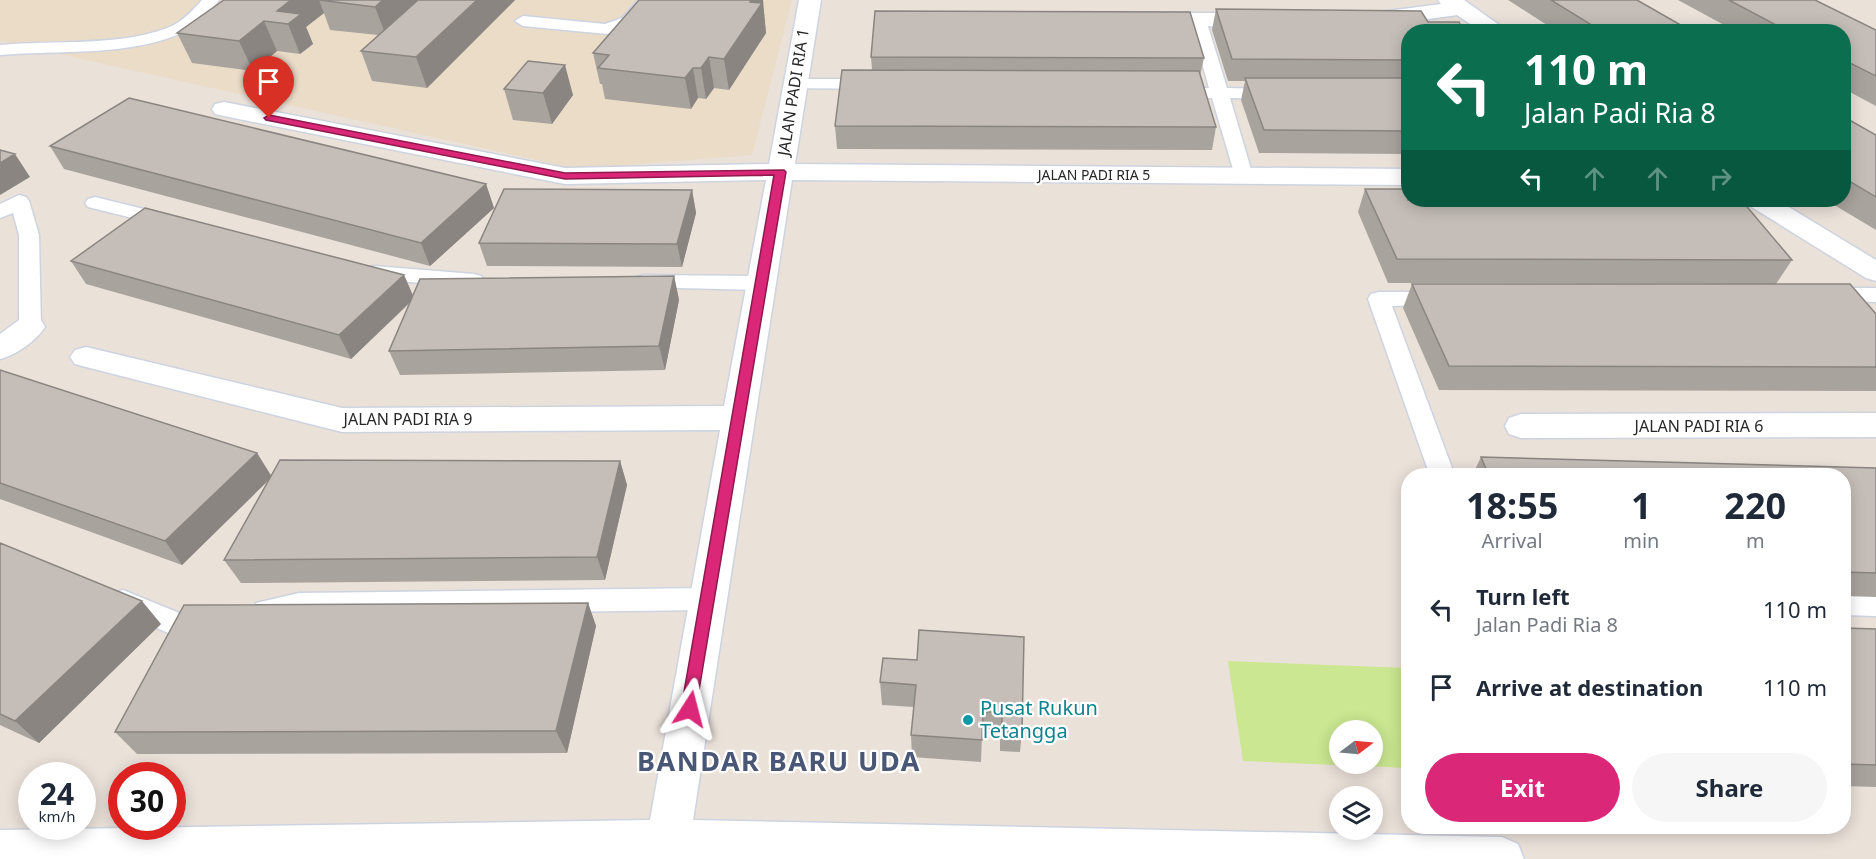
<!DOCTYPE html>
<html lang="en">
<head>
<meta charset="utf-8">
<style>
  body { margin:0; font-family:"Noto Sans",sans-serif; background:#f6f6f7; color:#1f2937; height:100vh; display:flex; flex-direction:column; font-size:22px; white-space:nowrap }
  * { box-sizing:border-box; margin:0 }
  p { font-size:20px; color:#747a83 }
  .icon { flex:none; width:33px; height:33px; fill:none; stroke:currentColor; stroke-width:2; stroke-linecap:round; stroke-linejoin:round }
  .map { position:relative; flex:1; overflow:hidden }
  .panel { position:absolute; left:1401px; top:468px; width:450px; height:366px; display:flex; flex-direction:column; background:#fff; border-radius:24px; box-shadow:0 3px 15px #0003 }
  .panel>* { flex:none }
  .top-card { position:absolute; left:1401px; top:24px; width:450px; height:183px; border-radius:24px; box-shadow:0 3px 15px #0003; background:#0b6e4f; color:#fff; overflow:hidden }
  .needle { width:39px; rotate:74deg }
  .buttons { position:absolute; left:1329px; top:720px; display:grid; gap:12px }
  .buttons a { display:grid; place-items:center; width:54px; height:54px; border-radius:50%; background:#fff; box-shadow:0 3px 15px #0003; font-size:30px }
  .speed { position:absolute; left:18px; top:762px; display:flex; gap:12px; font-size:30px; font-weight:700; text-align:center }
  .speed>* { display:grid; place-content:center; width:78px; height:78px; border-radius:50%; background:#fff; box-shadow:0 3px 15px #0003; line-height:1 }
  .speed small { font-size:15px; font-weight:400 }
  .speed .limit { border:9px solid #d22; background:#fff; color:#111 }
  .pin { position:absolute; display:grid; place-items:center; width:51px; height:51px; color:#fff; margin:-62px -26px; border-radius:50% 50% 50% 0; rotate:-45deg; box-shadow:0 0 6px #0007 }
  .pin .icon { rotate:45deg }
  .me { position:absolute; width:66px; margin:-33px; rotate:9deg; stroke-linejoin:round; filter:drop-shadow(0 0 4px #0008) }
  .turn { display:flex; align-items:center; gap:21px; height:126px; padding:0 24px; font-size:27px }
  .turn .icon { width:78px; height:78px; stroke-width:2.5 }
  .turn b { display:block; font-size:42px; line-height:51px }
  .lanes { display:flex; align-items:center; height:57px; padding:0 24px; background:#0003; justify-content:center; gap:30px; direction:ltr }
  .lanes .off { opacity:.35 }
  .eta { display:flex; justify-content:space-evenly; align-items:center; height:102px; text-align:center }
  .eta b { font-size:36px; font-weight:700; line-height:42px }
  .cta { display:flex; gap:12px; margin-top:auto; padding:12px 24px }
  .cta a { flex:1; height:69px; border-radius:36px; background:#db2777; color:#fff; font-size:24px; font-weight:700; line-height:69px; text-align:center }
  .cta a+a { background:#f6f6f7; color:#1f2937 }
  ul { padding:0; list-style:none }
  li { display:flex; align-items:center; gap:18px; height:78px; padding:0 24px }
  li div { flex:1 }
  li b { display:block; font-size:22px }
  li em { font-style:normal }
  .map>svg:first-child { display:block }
</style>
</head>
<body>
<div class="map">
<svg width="1876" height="859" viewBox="0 0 1876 859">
  <rect width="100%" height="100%" fill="#eae1d9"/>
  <path fill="#ebdcc8" d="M 0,0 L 792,0 L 752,155 L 577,169 L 0,41 Z"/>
  <path fill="#cbe791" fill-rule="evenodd" d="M 1228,661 L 1408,668 L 1408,768 L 1243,761 ZM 1340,730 L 1372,730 L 1372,764 L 1340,764 Z"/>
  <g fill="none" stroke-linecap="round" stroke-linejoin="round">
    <g stroke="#ced3e0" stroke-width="3">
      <path id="lane" d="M 202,0 L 219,0 C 211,11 198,25 186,31 C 133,57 58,50 0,55 L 0,45 C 51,40 128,47 174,25 C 185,19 194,9 202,0 Z
        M 638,0 L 654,0 L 634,24 L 607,34 L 523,26 L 515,21 L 523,16 L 605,24 L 622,18 Z
        M 1198,15 L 1206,20 L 1227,88 L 1274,89 L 1280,90 L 1283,94 L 1280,98 L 1274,99 L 1230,98 L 1253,176 L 1251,180 L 1237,180 L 1235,176 L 1212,98 L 1174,97 L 1168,96 L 1165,92 L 1168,88 L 1209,88 L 1190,20 Z
        M 796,79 L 872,79 L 878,80 L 881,84 L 878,88 L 872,89 L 790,88 L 787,84 L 790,80 Z
        M 19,195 L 26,197 L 29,201 L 39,235 L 41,327 L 38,332 L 30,334 L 22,332 L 19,327 L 19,235 L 13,213 L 0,218 L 0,204 Z
        M 95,197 L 176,217 L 179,221 L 176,225 L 169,227 L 88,207 L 85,203 L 88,199 Z
        M 374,266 L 474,274 L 481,276 L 485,281 L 481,286 L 474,288 L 367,278 L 364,273 L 367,268 Z
        M 644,275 L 761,276 L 768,278 L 772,283 L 768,288 L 761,290 L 637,287 L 633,282 L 637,277 Z
        M 1828,288 L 1876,288 L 1876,302 L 1820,300 L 1817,295 L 1820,290 Z
        M 1379,292 L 1439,292 L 1447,294 L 1450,299 L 1447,304 L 1392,306 L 1455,476 L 1430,476 L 1368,299 L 1371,294 Z
        M 707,588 L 717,591 L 721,599 L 717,607 L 707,610 L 299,615 L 266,622 L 256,619 L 252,611 L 256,603 L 299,593 Z
        M 123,590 L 184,615 L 205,611 L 215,615 L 219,623 L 215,631 C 201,636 187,640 173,635 L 113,609 L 109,601 L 113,593 Z
        M 1844,593 L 1876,594 L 1876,616 L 1844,615 Z"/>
    </g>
    <g stroke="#ced3e0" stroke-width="3">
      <path id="street" d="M 799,0 L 821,0 L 795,164 L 1408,169 L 1408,185 L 792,180 L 693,820 L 1502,837 L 1518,844 L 1524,859 L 0,859 L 0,830 L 650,820 L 720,430 L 342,432 L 86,367 L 75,364 L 70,357 L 75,350 L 86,347 L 342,408 L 724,406 L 766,180 L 565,184 L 224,116 L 215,114 L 212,109 L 215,104 L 224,102 L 565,168 L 769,164 Z
        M 1438,0 L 1464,0 L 1509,32 L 1482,32 L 1457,15 L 1380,26 L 1372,24 L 1369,19 L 1372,14 L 1380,12 L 1441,4 Z
        M 1146,13 L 1259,13 L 1267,15 L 1270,20 L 1267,25 L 1259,27 L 1138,25 L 1135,20 L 1138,15 Z
        M 1746,200 L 1777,200 L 1876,260 L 1876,281 L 1866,278 L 1750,206 Z
        M 30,317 L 41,320 L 45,327 C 36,341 16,355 0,359 L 0,334 L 19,320 Z
        M 1876,413 L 1876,437 L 1521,438 L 1509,434 L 1505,426 L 1509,418 L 1521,414 Z"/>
    </g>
    <use href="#lane" fill="#fff" fill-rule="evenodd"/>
    <use href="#street" fill="#fff" fill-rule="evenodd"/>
  </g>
  <path fill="#a9a39e" d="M 224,0 L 515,0 L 427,88 L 372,81 L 361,51 L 378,35 L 330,30 L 324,13 L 306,27 L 313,44 L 300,54 L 277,51 L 253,71 L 192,63 L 177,33 Z
    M 1508,0 L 1637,0 L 1693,32 L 1558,32 Z
    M 1678,0 L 1815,0 L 1876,30 L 1876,106 L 1844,89 L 1844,32 L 1737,32 Z
    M 1216,9 L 1408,32 L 1408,154 L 1259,153 L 1241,100 L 1245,81 L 1228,81 L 1212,30 Z
    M 765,15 L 764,16 L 766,33 L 729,90 L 714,88 L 706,99 L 698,98 L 691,109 L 605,99 L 602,84 L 600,84 L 593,53 Z
    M 871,57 L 1204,58 L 1200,76 L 1216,127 L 1212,150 L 837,149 L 835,126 L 872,70 Z
    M 504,89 L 573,95 L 552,124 L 513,120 Z
    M 1844,117 L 1876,135 L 1876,230 L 1826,200 L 1844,200 Z
    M 50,146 L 486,184 L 494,208 L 430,266 L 64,169 Z
    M 1365,189 L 1712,202 L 1792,260 L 1776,284 L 1388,283 L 1358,212 Z
    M 692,190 L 696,213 L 682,267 L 487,266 L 479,243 Z
    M 71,261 L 404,275 L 413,296 L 674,276 L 679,300 L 665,370 L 400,375 L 389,351 L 411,302 L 351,359 L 86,284 Z
    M 1412,284 L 1876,314 L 1876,391 L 1439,390 L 1403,308 Z
    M 0,370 L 257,453 L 271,476 L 620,461 L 627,485 L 605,580 L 241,583 L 224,560 L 269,479 L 182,565 L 0,499 Z
    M 1481,457 L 1876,468 L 1876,597 L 1844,596 L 1844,476 L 1472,476 Z
    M 0,543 L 161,624 L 39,743 L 0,725 Z
    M 588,603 L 596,626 L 567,753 L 137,754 L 115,732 Z
    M 1844,628 L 1876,629 L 1876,787 L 1844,786 Z
    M 919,630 L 1022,731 L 1020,752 L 1000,751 L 1000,734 L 982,734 L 981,762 L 912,757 L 911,735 L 914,707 L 882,705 L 880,682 L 917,660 Z"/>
  <path fill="#8a8581" d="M 291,0 L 340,0 L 319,0 L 324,13 L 306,27 L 313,44 L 300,54 L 288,24 L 277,11 Z
    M 383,0 L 426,0 L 386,36 L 375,7 Z
    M 477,0 L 515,0 L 427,88 L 416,57 Z
    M 751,0 L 763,0 L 766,33 L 729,90 L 724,59 Z
    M 264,21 L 277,51 L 253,71 L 239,41 Z
    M 709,57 L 714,88 L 706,99 L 701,68 Z
    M 565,65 L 573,95 L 552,124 L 543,93 Z
    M 693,68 L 698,98 L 691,109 L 685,78 Z
    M 15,154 L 30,177 L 0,195 L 0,163 Z
    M 486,184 L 494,208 L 430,266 L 421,243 Z
    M 692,190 L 696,213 L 682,267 L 677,244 Z
    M 404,275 L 414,298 L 351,359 L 339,335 Z
    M 674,276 L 679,300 L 665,370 L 659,346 Z
    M 257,453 L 272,477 L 182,565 L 165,541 Z
    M 620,461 L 627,485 L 605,580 L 597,557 Z
    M 142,601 L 161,624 L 39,743 L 15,721 Z
    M 588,603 L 596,626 L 567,753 L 556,731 Z"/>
  <path fill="#c5beb8" stroke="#8a8581" stroke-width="1.5" d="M 224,0 L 291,0 L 277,11 L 301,14 L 288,24 L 264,21 L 239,41 L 177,33 Z
    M 319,0 L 383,0 L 375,7 Z
    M 418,0 L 477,0 L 416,57 L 361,51 Z
    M 639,0 L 751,0 L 750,2 L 762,3 L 724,59 L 709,57 L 701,68 L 693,68 L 685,78 L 598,68 L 609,55 L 593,53 Z
    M 1551,0 L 1637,0 L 1693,32 L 1603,32 Z
    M 1729,0 L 1815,0 L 1876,30 L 1876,76 L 1844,60 L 1844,32 L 1789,32 Z
    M 1216,9 L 1421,11 L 1428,22 L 1459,22 L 1463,30 L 1485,30 L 1486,32 L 1408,32 L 1408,60 L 1232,59 Z
    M 875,11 L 1190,12 L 1204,58 L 871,57 Z
    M 528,61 L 565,65 L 543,93 L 504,89 Z
    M 842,70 L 1199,71 L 1216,127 L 835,126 Z
    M 1245,78 L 1408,78 L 1408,131 L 1264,130 Z
    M 129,98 L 486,184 L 421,243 L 50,146 Z
    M 1844,117 L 1876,135 L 1876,197 L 1844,178 Z
    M 0,150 L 15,154 L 0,163 Z
    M 504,189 L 692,190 L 677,244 L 479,243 Z
    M 1365,189 L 1408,189 L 1408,200 L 1709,200 L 1712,202 L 1743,202 L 1792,260 L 1397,259 Z
    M 145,208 L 404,275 L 339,335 L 71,261 Z
    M 674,276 L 659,346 L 389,351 L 420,279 Z
    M 1412,284 L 1850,284 L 1876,314 L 1876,367 L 1449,366 Z
    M 0,370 L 257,453 L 165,541 L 0,483 Z
    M 1481,457 L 1876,468 L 1876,573 L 1844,572 L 1844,476 L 1489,476 Z
    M 280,460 L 620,461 L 597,557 L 224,560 Z
    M 0,543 L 142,601 L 15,721 L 0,714 Z
    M 588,603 L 556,731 L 115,732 L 184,605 Z
    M 1844,628 L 1876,629 L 1876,765 L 1844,764 Z
    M 919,630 L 1024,637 L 1022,731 L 1002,729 L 1002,712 L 983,712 L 982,740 L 911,735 L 916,685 L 880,682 L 883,658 L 917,660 Z"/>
  <path fill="#db2777" stroke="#8e194d" stroke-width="1.5" d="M 269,115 L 565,173 L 784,170 L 786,172 L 695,714 L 690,717 L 684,714 L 681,709 L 774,175 L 565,179 L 266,120 L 264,118 Z"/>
  <circle fill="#0f9aa8" stroke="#fff" stroke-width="2" cx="968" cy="720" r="6"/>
  <g text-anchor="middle" stroke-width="4.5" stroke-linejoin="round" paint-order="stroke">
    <g font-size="14" fill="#272727" stroke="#fff">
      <text x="1094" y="180">JALAN PADI RIA 5</text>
    </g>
    <g font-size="16" fill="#272727" stroke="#fff">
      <text transform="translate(793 92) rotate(-81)" y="6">JALAN PADI RIA 1</text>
      <text x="408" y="425">JALAN PADI RIA 9</text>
      <text x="1699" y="432">JALAN PADI RIA 6</text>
    </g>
    <g font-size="20" fill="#0d838f" stroke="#fff" text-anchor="start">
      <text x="980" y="715">Pusat Rukun<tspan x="980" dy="23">Tetangga</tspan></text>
    </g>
    <g font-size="27" font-weight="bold" letter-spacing="1.5" fill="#495676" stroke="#fff">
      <text x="779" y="771">BANDAR BARU UDA</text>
    </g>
  </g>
</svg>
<div class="buttons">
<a><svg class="needle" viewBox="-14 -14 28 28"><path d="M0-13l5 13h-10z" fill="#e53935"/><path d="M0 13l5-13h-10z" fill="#747a83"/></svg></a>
<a><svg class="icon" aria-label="layers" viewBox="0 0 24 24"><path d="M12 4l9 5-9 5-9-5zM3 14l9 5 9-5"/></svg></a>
</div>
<div class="speed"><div>24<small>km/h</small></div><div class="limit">30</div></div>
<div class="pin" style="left:269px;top:118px;background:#d93025"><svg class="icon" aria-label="arrive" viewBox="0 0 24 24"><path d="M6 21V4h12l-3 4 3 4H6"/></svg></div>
<svg class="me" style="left:690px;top:709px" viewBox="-20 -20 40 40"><path d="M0-17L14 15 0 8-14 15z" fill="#db2777" stroke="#fff" stroke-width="4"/></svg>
<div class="top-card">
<div class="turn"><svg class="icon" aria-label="left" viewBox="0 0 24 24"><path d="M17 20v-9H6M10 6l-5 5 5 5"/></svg><div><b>110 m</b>Jalan Padi Ria 8</div></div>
<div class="lanes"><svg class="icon" aria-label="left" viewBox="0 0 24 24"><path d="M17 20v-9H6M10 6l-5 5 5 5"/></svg><svg class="icon off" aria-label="ahead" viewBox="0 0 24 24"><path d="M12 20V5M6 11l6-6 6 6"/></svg><svg class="icon off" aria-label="ahead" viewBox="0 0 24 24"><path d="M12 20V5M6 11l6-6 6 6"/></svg><svg class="icon off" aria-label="right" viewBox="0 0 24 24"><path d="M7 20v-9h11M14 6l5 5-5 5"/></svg></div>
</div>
<section class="panel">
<div class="eta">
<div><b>18:55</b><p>Arrival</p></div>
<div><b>1</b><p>min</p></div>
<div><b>220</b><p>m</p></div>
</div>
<ul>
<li><svg class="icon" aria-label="left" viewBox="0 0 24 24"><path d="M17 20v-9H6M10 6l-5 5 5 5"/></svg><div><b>Turn left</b><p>Jalan Padi Ria 8</p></div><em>110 m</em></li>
<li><svg class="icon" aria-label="arrive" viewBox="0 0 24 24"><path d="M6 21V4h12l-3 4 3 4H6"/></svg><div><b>Arrive at destination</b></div><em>110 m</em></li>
</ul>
<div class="cta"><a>Exit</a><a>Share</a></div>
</section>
</div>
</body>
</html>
